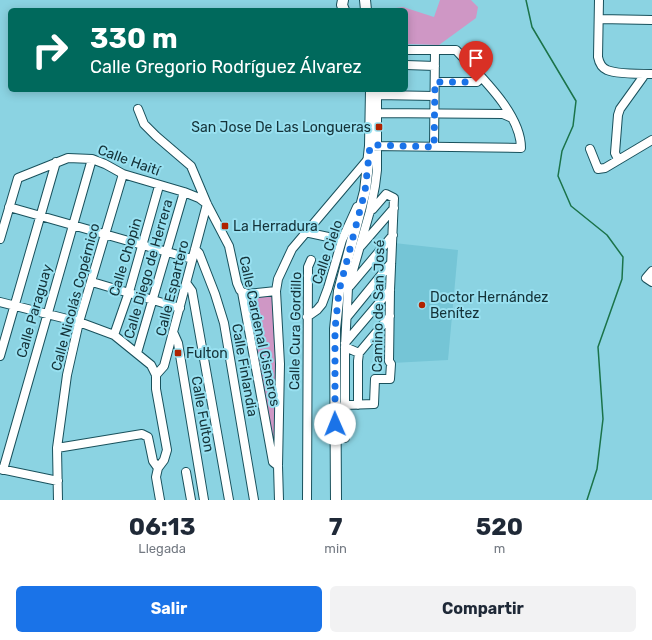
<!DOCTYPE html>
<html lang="es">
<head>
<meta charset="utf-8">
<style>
  body { margin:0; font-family:Rubik,sans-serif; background:#f2f2f3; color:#1f2937; height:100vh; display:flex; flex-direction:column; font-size:15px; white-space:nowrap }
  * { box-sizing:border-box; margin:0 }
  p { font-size:13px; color:#747a83 }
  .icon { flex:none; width:22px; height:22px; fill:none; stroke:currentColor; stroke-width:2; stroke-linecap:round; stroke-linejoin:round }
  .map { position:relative; height:500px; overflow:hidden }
  .details { display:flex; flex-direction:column; background:#fff; flex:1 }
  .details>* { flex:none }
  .hud { position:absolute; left:8px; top:8px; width:400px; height:84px; border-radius:6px; box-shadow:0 2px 10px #0003; background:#00695c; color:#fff; overflow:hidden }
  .pin { position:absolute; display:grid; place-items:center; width:34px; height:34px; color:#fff; margin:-41px -17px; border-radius:50% 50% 50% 0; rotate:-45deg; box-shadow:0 0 4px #0007 }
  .pin .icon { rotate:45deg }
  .me { position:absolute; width:44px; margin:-22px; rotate:359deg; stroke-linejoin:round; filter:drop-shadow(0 0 3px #0008) }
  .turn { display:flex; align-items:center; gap:14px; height:84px; padding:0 16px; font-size:18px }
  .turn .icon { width:52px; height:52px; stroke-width:2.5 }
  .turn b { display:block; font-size:28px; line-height:34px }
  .eta { display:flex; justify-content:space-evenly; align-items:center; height:68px; text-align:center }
  .eta b { font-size:24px; font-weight:700; line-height:28px }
  .action { display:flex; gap:8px; margin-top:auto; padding:8px 16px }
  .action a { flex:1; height:46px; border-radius:6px; background:#1a73e8; color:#fff; font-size:16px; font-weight:700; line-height:46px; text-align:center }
  .action a+a { background:#f2f2f3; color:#1f2937 }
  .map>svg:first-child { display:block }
</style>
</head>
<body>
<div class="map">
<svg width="652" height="500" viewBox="0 0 652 500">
  <rect width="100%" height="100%" fill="#8bd3e2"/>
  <path fill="#75c5d6" d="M 394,243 L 458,250 L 448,360 L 392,363 Z"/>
  <path fill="#cf97c5" d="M 440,0 L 471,0 L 478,7 L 476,18 L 439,45 L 406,44 L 406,10 L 381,10 L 403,7 L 434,17 Z
    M 274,292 L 278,364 L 277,462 L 245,295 Z"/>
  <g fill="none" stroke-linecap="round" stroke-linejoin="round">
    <path stroke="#1b7349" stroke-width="1.5" d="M 526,0 L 532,27 L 576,101 L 573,126 L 562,151 L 558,176 L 571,206 L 607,235 L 623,257 L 622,279 L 598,347 L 603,419 L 597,469 L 587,500"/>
    <g stroke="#19515c" stroke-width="10">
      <path id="minor" d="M 599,0 L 598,57 C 599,62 602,68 607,70 C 616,74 641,74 652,74
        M 599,19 L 652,20
        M 406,65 L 435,66
        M 435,82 L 477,82 L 481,78
        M 377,95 L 434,96
        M 138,109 L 144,124 L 156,136 L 191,166 L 207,204 L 229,246 L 237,283 L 240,290 L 242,292 L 273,462 L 278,466
        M 377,113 L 503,114 L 512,118
        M 373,146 L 521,148 C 521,113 479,75 456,50 L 406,50
        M 434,147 L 435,50
        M 590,149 L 598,169 L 605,168 L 652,140
        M 618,159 L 615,153 L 618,115 L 620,109 L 643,77 L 643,74
        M 9,207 L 192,259
        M 305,232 L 342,240
        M 0,239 L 18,178 L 68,158 L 92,159 L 105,164 L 123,174 L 184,192 L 199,198 L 207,204
        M 361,246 L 394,208
        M 195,249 L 199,253 L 215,294 L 224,323 L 254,500
        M 652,271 L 646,278 L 652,282
        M 92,282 L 180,308
        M 187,284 L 192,291 L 229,500
        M 350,286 L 393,235
        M 276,291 L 280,364 L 278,466 L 279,500
        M 242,292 L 248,294 L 276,291 L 278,279 L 292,249 L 369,158
        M 0,302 L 79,322 L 114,335 L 151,365 L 156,375 L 156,389 L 167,450 L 164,460 L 158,468 L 156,477 L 160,500
        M 307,317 L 317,310 L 322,304 L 328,288 L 342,240 L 357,207
        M 347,317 L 391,263
        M 174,334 L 178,343 L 204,500
        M 114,335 L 129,292 L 159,186
        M 345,343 L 390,290
        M 345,347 L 359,353 L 390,316
        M 137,353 L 184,192
        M 0,356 L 56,162
        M 156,375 L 164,366 L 207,204
        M 344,405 L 374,404 L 375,379 L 390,379 L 391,364 L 389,361 L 390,290 L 394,198 L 386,194 L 373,209 L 370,211
        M 358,405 L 358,361 L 359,353
        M 345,438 L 345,347 L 348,288 L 370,211 L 375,186 L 377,170 L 377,90
        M 57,448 L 142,434 L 148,437 L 153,461 L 158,468
        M 0,469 L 58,481
        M 3,470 L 92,159
        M 186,472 L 191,500
        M 58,500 L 57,448 L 67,375 L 79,322 L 123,174
        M 307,500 L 308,267 L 311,260"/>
    </g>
    <g stroke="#19515c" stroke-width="12">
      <path id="major" d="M 343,0 L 342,5 L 344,10
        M 365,0 L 366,10
        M 336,500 L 335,329 L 339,291 L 365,191 L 370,146 L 371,90"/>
    </g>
    <use href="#minor" stroke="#fff" stroke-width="8"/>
    <use href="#major" stroke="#fff" stroke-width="10"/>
  </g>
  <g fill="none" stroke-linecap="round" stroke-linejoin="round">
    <path stroke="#1a73e8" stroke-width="7" stroke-dasharray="0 12.6" d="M 335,424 L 335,329 L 339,291 L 365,191 L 370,146 L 377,145 L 434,147 L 435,82 L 476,82"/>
  </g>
  <g fill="#b02301" stroke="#98e0f0" stroke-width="1.5">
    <rect x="375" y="123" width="8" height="8" rx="2"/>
    <rect x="221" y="222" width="8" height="8" rx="2"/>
    <circle cx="422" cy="305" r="4"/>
    <rect x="174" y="349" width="8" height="8" rx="2"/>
  </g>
  <g text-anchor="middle" stroke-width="4" stroke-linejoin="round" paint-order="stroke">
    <g font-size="14" fill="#143238" stroke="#98e0f0" text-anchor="start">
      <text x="371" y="132" text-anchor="end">San Jose De Las Longueras</text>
      <text x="233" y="231">La Herradura</text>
      <text x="430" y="302">Doctor Hernández<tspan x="430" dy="16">Benítez</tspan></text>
      <text x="186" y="358">Fulton</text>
    </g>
    <g font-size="14" fill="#143238" stroke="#98e0f0">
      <text transform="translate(129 160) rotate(20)" y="5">Calle Haití</text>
      <text transform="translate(327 252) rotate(-71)" y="5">Calle Cielo</text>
      <text transform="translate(125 257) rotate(-73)" y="5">Calle Chopin</text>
      <text transform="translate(148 269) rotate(-74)" y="5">Calle Diego de Herrera</text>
      <text transform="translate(172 288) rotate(-76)" y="5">Calle Espartero</text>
      <text transform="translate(75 297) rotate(-75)" y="5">Calle Nicolás Copérnico</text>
      <text transform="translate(378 306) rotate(-89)" y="5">Camino de San José</text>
      <text transform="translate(34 311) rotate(-74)" y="5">Calle Paraguay</text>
      <text transform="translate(260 331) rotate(78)" y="5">Calle Cardenal Cisneros</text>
      <text transform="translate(295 331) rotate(-89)" y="5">Calle Cura Gordillo</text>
      <text transform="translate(245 370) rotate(80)" y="5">Calle Finlandia</text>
      <text transform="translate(203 414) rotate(80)" y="5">Calle Fulton</text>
    </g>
  </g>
</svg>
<div class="pin" style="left:476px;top:82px;background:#d93025"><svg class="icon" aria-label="arrive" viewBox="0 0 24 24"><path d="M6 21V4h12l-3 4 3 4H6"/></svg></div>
<svg class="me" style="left:335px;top:424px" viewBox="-20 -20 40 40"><circle r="19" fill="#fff"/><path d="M0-13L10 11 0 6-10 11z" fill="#1a73e8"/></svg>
<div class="hud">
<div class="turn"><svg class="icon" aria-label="right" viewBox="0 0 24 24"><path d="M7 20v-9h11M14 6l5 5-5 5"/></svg><div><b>330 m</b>Calle Gregorio Rodríguez Álvarez</div></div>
</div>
</div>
<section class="details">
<div class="eta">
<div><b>06:13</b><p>Llegada</p></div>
<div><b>7</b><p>min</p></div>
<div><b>520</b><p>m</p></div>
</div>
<div class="action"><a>Salir</a><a>Compartir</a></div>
</section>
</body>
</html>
